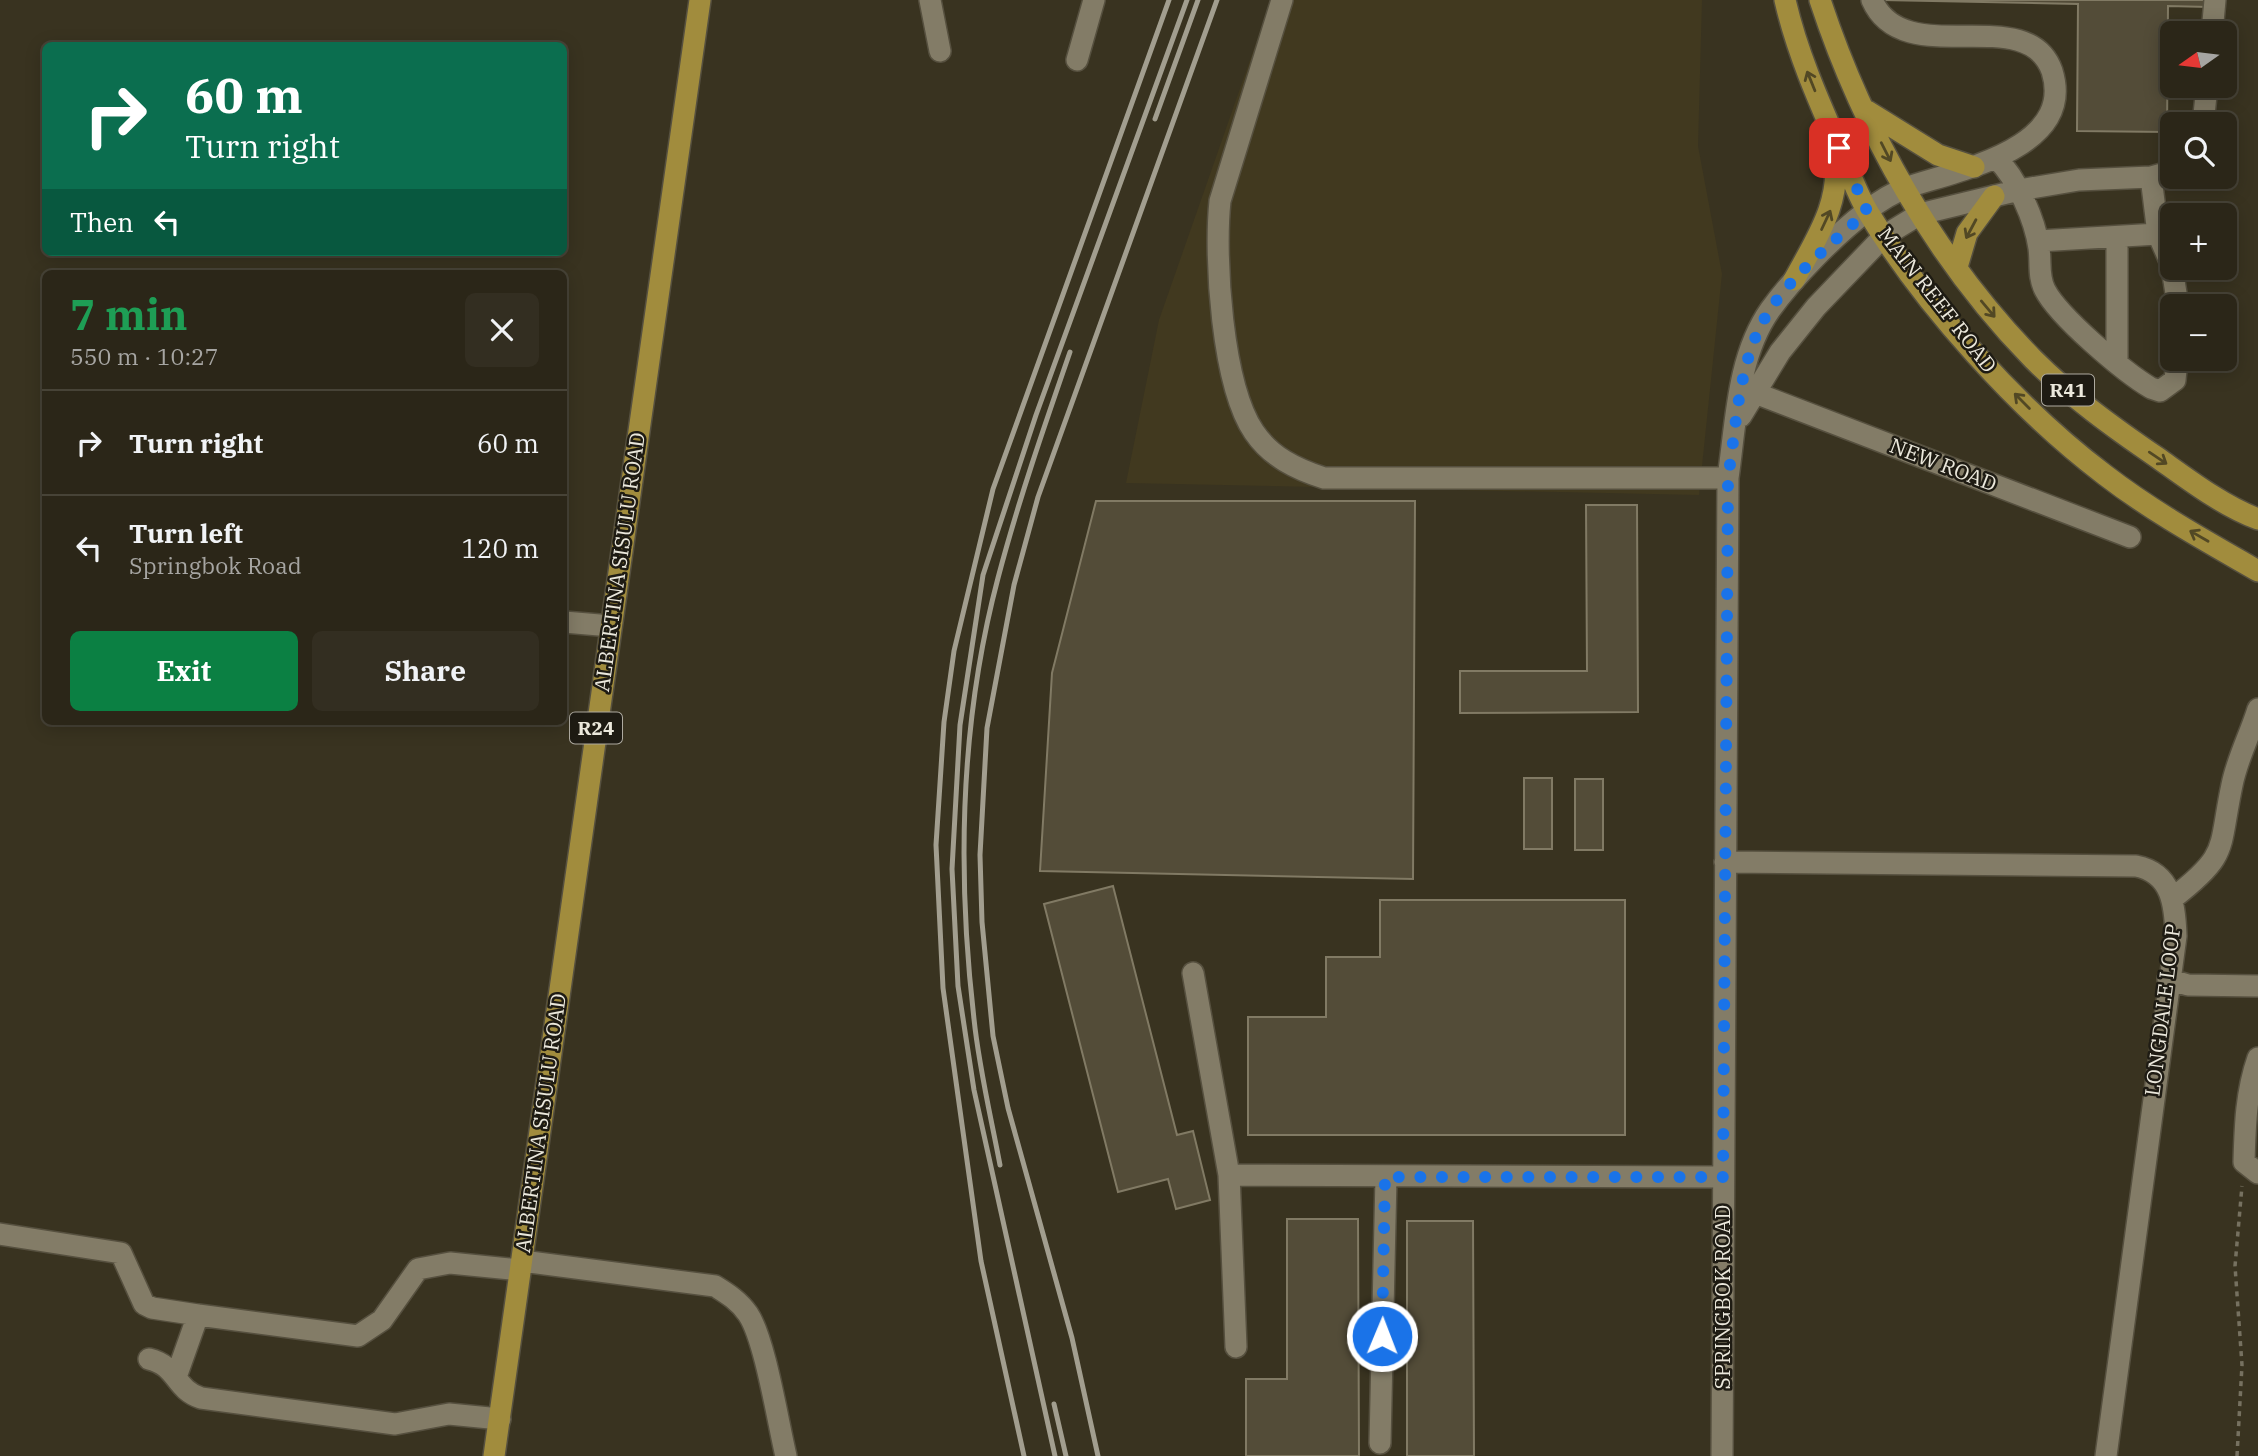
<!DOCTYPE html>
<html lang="en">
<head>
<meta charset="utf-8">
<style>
  body { margin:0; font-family:"IBM Plex Serif",serif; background:#332e21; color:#f1f3f6; height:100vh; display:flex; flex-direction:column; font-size:26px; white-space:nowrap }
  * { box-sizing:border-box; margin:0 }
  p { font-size:23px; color:#a6a5a2 }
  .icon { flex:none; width:38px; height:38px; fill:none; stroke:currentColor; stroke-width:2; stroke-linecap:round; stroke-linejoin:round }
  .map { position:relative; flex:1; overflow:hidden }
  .details { position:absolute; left:42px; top:270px; width:525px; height:455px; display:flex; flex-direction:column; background:#2b2618; border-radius:10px; box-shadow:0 4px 18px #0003,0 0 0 2px #474337 }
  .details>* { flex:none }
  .banner { position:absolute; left:42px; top:42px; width:525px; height:214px; border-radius:10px; box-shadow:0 4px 18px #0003,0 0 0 2px #474337; background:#0b6e4f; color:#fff; overflow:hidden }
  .needle { width:46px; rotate:256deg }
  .fabs { position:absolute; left:2160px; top:21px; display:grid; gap:14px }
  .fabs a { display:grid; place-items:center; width:77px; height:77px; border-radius:10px; background:#2b2618; box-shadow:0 4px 18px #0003,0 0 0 2px #474337; font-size:35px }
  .pin { position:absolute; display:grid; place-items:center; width:60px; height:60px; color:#fff; margin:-30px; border-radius:14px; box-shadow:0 4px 10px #0006 }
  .me { position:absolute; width:77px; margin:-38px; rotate:1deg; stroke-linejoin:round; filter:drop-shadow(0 0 5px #0008) }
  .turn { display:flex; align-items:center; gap:24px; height:147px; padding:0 28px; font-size:32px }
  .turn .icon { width:91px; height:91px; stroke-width:2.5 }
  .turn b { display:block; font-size:49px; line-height:60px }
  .then { display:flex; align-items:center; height:66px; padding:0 28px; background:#0003; gap:14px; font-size:26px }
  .round { display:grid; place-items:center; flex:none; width:74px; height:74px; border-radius:10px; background:#332e21 }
  .summary { display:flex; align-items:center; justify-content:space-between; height:119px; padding:0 28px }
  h1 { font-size:42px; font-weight:800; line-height:52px; color:#1e9e55 }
  .button { display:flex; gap:14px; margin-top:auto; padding:14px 28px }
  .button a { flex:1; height:80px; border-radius:10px; background:#0b8043; color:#fff; font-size:28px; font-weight:800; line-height:80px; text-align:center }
  .button a+a { background:#332e21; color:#f1f3f6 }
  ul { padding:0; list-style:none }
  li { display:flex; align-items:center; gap:21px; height:105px; padding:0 28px; border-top:2px solid #474337 }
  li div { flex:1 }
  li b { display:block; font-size:26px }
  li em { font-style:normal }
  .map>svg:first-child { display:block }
</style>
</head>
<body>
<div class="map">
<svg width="2258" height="1456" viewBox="0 0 2258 1456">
  <rect width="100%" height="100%" fill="#393320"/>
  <path fill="#41391f" d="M 1271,0 L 1702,0 L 1698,146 L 1722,274 L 1699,495 L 1126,483 L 1159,320 Z"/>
  <path fill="#534c38" stroke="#817a64" stroke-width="2" d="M 1881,0 L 2209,0 L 2209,7 L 2168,6 L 2167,132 L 2077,131 L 2078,4 Z
    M 1096,501 L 1415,501 L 1413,879 L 1040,871 L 1052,673 Z
    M 1586,505 L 1637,505 L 1638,712 L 1460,713 L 1460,671 L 1587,671 Z
    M 1524,778 L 1552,778 L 1552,849 L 1524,849 Z
    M 1575,779 L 1603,779 L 1603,850 L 1575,850 Z
    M 1113,886 L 1177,1135 L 1193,1131 L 1210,1200 L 1176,1209 L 1168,1179 L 1118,1192 L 1044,904 Z
    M 1380,900 L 1625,900 L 1625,1135 L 1248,1135 L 1248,1017 L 1326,1017 L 1326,957 L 1380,957 Z
    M 1287,1219 L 1358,1219 L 1359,1456 L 1246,1456 L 1246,1379 L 1287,1379 Z
    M 1407,1221 L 1473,1221 L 1474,1456 L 1407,1456 Z"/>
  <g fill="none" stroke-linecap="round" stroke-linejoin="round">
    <g stroke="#56503f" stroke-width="24">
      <path id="minor" d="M 930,0 L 940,51
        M 1282,0 L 1220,201 C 1214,258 1222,385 1254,432 C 1271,457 1296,469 1324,478 L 1728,478
        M 2212,33 L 2215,0
        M 1077,60 L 1094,0
        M 2203,124 L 2207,86
        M 1996,158 C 2017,178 2035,220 2039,248 C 2041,263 2038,277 2045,290 C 2059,317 2124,372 2151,388 L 2160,391 L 2175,380 L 2177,359
        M 2151,177 L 2158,234 L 2172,266
        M 2117,237 L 2117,362
        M 2038,241 L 2158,234
        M 2172,268 L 2178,306
        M 1755,393 L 2130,537
        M 1741,416 L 1780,352 L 1816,307 L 1884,236 L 1920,214 L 2019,190 L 2079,180 L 2151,177 L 2172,171
        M 564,622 L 611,626
        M 1725,862 L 2136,866 C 2172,873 2175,905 2176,936 L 2106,1456
        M 2172,899 C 2230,854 2218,851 2232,785 C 2237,759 2250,735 2258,709
        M 1193,973 L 1229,1175 L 1236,1347
        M 2168,979 L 2188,985 L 2258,986
        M 2258,1058 C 2246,1092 2245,1126 2244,1162 L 2258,1173
        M 1229,1175 L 1723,1177
        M 0,1234 L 121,1253 L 144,1304 L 152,1308 L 198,1315
        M 522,1261 L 715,1286 C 728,1294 739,1301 748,1314 C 765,1339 778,1423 786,1456
        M 149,1359 C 178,1366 174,1389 201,1398 L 395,1424 L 449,1414 L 500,1419
        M 176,1377 L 198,1315 L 358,1336 L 382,1320 L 418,1269 L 450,1263 L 520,1270
        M 1380,1443 L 1386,1177
        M 1722,1456 L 1728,478 C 1736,423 1737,357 1770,310 C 1793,278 1836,234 1867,211 C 1878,202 1895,192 1908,187 C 1958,170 2076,149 2052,71 C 2027,0 1904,73 1872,0"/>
    </g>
    <g stroke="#56503f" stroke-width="24">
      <path id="major" d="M 1785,0 C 1797,53 1820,104 1842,154 C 1850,173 1857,194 1868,212 C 1924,305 2019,410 2105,475 C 2153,512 2206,541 2258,571
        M 1820,0 C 1863,131 1936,260 2033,359 C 2071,397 2114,428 2158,458 C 2189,480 2223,506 2258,519
        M 1867,111 L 1938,155 L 1974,167
        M 1957,267 L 1967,233 L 1994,196
        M 1794,280 C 1816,239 1843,201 1834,152
        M 494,1456 L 700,0"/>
    </g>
    <path stroke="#767160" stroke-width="3.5" stroke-dasharray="5 5" stroke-linecap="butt" d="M 2237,1456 L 2242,1365 L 2235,1266 L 2242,1186"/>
    <use href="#minor" stroke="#837c67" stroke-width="21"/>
    <use href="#major" stroke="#a18c3d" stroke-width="21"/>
    <path stroke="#a29e8f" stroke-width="5" d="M 1155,119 L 1198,0
      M 1000,1165 C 991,1117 979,1068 974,1019 C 957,873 960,721 998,578 C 1018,502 1044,427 1070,352
      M 1054,1404 L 1066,1456
      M 1024,1456 L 981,1261 L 943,988 L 936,845 L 944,722 L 954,651 L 993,489 L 1169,0
      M 1055,1456 L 974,1090 L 958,986 L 952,869 L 960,725 L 983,575 L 1036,415 L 1187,0
      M 1098,1456 L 1072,1338 L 1008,1108 L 993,1036 L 982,922 L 980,855 L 987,728 L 1014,585 L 1038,497 L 1217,0"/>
  </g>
  <defs><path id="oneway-shaft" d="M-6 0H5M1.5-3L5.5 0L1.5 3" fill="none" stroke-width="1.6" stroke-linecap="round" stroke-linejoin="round" transform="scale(1.75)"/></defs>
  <g stroke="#524824">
    <use href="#oneway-shaft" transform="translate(1811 81) rotate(-112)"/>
    <use href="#oneway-shaft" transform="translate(1886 152) rotate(63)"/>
    <use href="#oneway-shaft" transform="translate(1826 220) rotate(-65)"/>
    <use href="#oneway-shaft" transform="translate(1971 229) rotate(118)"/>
    <use href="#oneway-shaft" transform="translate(1988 309) rotate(50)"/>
    <use href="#oneway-shaft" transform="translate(2022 401) rotate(-135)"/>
    <use href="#oneway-shaft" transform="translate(2158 458) rotate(34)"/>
    <use href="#oneway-shaft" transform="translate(2199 536) rotate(-150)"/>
  </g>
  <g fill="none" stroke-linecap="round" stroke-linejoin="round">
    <path stroke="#1a73e8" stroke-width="12" stroke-dasharray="0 21.6" d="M 1382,1336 L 1385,1177 L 1723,1177 L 1728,478 C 1737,422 1738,360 1769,311 C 1794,273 1834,242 1867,211 L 1839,148"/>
  </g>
  <g text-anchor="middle" stroke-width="5" stroke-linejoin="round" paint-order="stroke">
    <g fill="#1e1b13" stroke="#aeaaa0" stroke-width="2">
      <rect x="2042" y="374.5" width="52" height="31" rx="5"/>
      <rect x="570" y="712.5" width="52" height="31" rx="5"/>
    </g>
    <g font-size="19" font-weight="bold" fill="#ebe8dc">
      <text x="2068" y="397">R41</text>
      <text x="596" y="735">R24</text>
    </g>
    <g font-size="21" fill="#ebe8dc" stroke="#1e1b13">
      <text transform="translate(1937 300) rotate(52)" y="7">MAIN REEF ROAD</text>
      <text transform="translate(1943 465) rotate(21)" y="7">NEW ROAD</text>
      <text transform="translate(620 562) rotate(-82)" y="7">ALBERTINA SISULU ROAD</text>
      <text transform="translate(2163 1010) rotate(-83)" y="7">LONGDALE LOOP</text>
      <text transform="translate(541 1123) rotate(-82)" y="7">ALBERTINA SISULU ROAD</text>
      <text transform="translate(1723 1297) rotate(-90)" y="7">SPRINGBOK ROAD</text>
    </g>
  </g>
</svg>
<div class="fabs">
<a><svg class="needle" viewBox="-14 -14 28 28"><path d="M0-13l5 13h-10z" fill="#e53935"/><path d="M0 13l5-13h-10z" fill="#a6a5a2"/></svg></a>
<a><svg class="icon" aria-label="search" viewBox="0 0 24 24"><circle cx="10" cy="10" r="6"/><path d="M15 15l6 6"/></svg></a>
<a>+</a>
<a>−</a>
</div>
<div class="pin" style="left:1839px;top:148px;background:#d93025"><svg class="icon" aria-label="arrive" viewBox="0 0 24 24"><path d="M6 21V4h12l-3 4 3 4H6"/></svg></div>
<svg class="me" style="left:1382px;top:1336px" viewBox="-20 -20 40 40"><circle r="17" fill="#1a73e8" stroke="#fff" stroke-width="3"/><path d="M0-11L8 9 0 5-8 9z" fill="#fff"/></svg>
<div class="banner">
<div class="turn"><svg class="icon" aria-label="right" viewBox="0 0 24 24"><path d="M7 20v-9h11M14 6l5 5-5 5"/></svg><div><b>60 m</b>Turn right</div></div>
<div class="then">Then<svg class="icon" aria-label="left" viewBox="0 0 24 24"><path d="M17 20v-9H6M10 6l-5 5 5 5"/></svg></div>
</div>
<section class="details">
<div class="summary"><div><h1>7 min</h1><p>550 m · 10:27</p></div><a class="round"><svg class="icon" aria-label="close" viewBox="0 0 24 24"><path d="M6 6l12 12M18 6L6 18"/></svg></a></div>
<ul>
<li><svg class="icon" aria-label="right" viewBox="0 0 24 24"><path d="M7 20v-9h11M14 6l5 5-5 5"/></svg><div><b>Turn right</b></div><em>60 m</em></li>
<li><svg class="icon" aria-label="left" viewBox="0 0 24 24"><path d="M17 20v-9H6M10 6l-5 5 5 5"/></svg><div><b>Turn left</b><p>Springbok Road</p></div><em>120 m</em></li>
</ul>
<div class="button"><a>Exit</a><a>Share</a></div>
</section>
</div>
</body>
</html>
